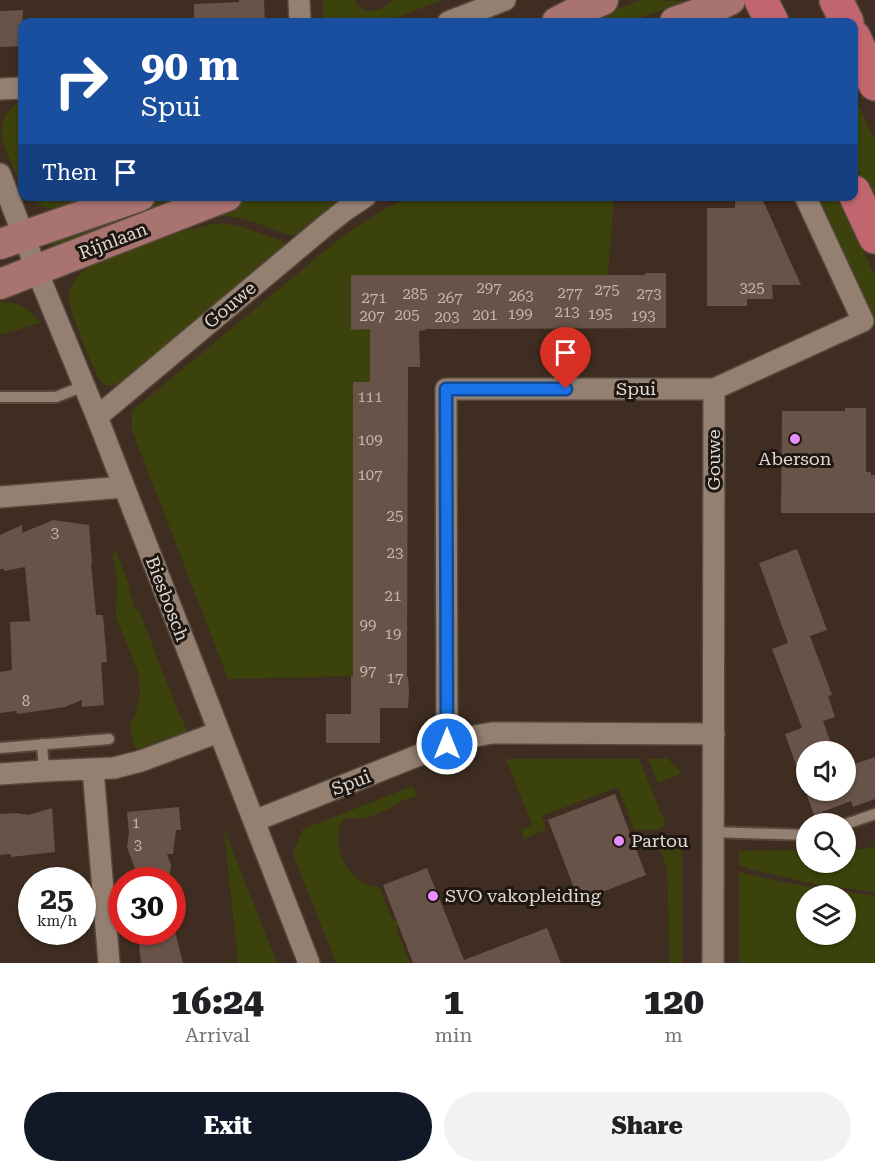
<!DOCTYPE html>
<html lang="en">
<head>
<meta charset="utf-8">
<style>
  body { margin:0; font-family:"Roboto Serif",serif; background:#f2f2f2; color:#202124; height:100vh; display:flex; flex-direction:column; font-size:22px; white-space:nowrap }
  * { box-sizing:border-box; margin:0 }
  p { font-size:20px; color:#757577 }
  .icon { flex:none; width:33px; height:33px; fill:none; stroke:currentColor; stroke-width:2; stroke-linecap:round; stroke-linejoin:round }
  .map { position:relative; height:963px; overflow:hidden }
  .drawer { display:flex; flex-direction:column; background:#fff; flex:1 }
  .drawer>* { flex:none }
  .top-card { position:absolute; left:18px; top:18px; width:840px; height:183px; border-radius:12px; box-shadow:0 2px 4px #0004; background:#1a4fa0; color:#fff; overflow:hidden }
  .buttons { position:absolute; left:796px; top:741px; display:grid; gap:12px }
  .buttons a { display:grid; place-items:center; width:60px; height:60px; border-radius:50%; background:#fff; box-shadow:0 2px 4px #0004; font-size:30px }
  .speed { position:absolute; left:18px; top:867px; display:flex; gap:12px; font-size:30px; font-weight:700; text-align:center }
  .speed>* { display:grid; place-content:center; width:78px; height:78px; border-radius:50%; background:#fff; box-shadow:0 2px 4px #0004; line-height:1 }
  .speed small { font-size:15px; font-weight:400 }
  .speed .limit { border:9px solid #d22; background:#fff; color:#111 }
  .pin { position:absolute; display:grid; place-items:center; width:51px; height:51px; color:#fff; margin:-62px -26px; border-radius:50% 50% 50% 0; rotate:-45deg; box-shadow:0 0 6px #0007 }
  .pin .icon { rotate:45deg }
  .me { position:absolute; width:66px; margin:-33px; rotate:0deg; stroke-linejoin:round; filter:drop-shadow(0 0 4px #0008) }
  .turn { display:flex; align-items:center; gap:21px; height:126px; padding:0 24px; font-size:27px }
  .turn .icon { width:78px; height:78px; stroke-width:2.5 }
  .turn b { display:block; font-size:42px; line-height:51px }
  .then { display:flex; align-items:center; height:57px; padding:0 24px; background:#0003; gap:12px; font-size:22px }
  .eta { display:flex; justify-content:space-evenly; align-items:center; height:102px; text-align:center }
  .eta b { font-size:36px; font-weight:800; line-height:42px }
  .action { display:flex; gap:12px; margin-top:auto; padding:12px 24px }
  .action a { flex:1; height:69px; border-radius:36px; background:#111827; color:#fff; font-size:24px; font-weight:800; line-height:69px; text-align:center }
  .action a+a { background:#f2f2f2; color:#202124 }
  .map>svg:first-child { display:block }
</style>
</head>
<body>
<div class="map">
<svg width="875" height="963" viewBox="0 0 875 963">
  <rect width="100%" height="100%" fill="#3e2d20"/>
  <path fill="#3c420b" fill-rule="evenodd" d="M 323,0 L 355,0 C 362,16 383,12 392,0 L 442,0 L 385,22 L 323,22 Z
    M 641,0 L 686,1 L 630,22 L 572,22 L 591,13 L 618,2 L 620,8 Z
    M 854,96 L 875,141 L 875,207 L 854,161 Z
    M 22,101 L 22,190 L 2,140 C 0,122 6,108 22,101 Z
    M 413,196 L 614,197 L 608,275 L 352,275 L 351,273 L 351,329 L 370,328 L 370,382 L 352,382 L 351,384 L 353,384 L 353,676 L 228,679 L 132,430 L 132,411 L 333,244 C 358,225 383,208 413,196 Z
    M 28,197 L 95,197 L 59,209 C 47,209 37,205 28,197 Z
    M 159,197 L 207,197 L 51,249 C 51,241 60,236 66,231 Z
    M 262,197 L 346,197 L 297,235 L 290,235 C 265,227 239,214 213,216 L 236,203 Z
    M 819,197 L 838,197 L 875,276 L 875,319 Z
    M 212,224 C 235,221 260,234 282,241 L 285,245 L 283,249 L 123,382 C 114,388 105,387 98,378 C 91,360 69,315 69,297 C 70,283 81,271 93,264 L 161,237 Z
    M 0,302 C 18,301 30,309 40,323 L 0,335 Z
    M 115,549 L 131,590 L 129,591 L 136,610 L 139,610 L 176,707 L 189,734 L 166,743 L 164,739 L 137,750 L 133,743 L 130,725 L 137,710 L 140,691 L 138,672 L 116,617 L 117,583 L 113,555 Z
    M 667,758 L 682,773 L 658,783 L 648,759 Z
    M 506,759 L 639,759 L 666,825 L 660,828 L 660,830 L 634,830 L 618,787 L 542,816 L 546,830 L 524,839 L 521,830 L 532,825 Z
    M 413,786 L 417,796 L 403,800 L 387,810 L 366,818 L 345,818 C 338,824 338,832 338,840 C 340,863 356,886 379,887 L 393,921 L 397,920 L 399,926 L 396,928 L 410,963 L 336,963 L 293,854 L 303,829 Z
    M 224,829 L 277,963 L 238,963 Z
    M 682,835 L 682,963 L 670,963 L 667,868 L 659,846 Z
    M 875,846 L 875,892 L 814,884 L 749,869 L 739,865 L 739,851 L 807,850 L 807,862 L 846,862 L 846,849 L 865,849 Z
    M 739,872 L 787,883 L 875,896 L 875,963 L 739,963 ZM 807,896 L 846,896 L 846,934 L 807,934 Z"/>
  <path fill="#685349" d="M 239,0 L 264,0 L 265,22 L 194,22 L 194,4 L 239,2 Z
    M 23,10 L 22,46 L 0,47 L 0,11 Z
    M 735,196 L 761,196 L 801,285 L 772,285 L 773,299 L 747,299 L 747,306 L 707,306 L 707,208 L 735,208 Z
    M 645,273 L 666,273 L 666,328 L 426,329 L 426,330 L 419,331 L 420,367 L 408,367 L 407,677 L 408,677 L 409,692 L 408,708 L 380,708 L 380,743 L 326,743 L 326,714 L 351,714 L 351,677 L 353,676 L 353,382 L 370,382 L 370,329 L 351,330 L 351,275 L 645,275 Z
    M 845,408 L 866,408 L 866,472 L 871,472 L 871,475 L 875,475 L 875,513 L 781,513 L 782,411 L 845,411 Z
    M 53,520 L 89,525 L 92,563 L 91,563 L 96,615 L 103,615 L 107,662 L 101,663 L 104,705 L 82,707 L 82,700 L 65,707 L 38,711 L 17,714 L 16,711 L 0,713 L 0,672 L 12,670 L 10,622 L 30,621 L 25,567 L 4,571 L 4,569 L 0,569 L 0,535 L 22,525 L 22,533 Z
    M 797,549 L 827,630 L 810,636 L 832,695 L 828,696 L 835,717 L 823,721 L 834,752 L 807,752 L 807,790 L 846,790 L 846,767 L 875,757 L 875,799 L 853,807 L 851,801 L 814,815 L 785,734 L 802,728 L 772,649 L 788,643 L 759,563 Z
    M 615,794 L 646,875 L 579,901 L 548,820 Z
    M 179,807 L 181,830 L 176,830 L 173,854 L 167,854 L 171,865 L 169,880 L 139,880 L 127,847 L 129,833 L 127,812 Z
    M 52,808 L 55,852 L 11,857 L 11,854 L 0,855 L 0,814 L 16,813 L 28,815 Z
    M 427,868 L 464,960 L 547,928 L 561,963 L 413,963 L 383,885 Z
    M 138,932 L 175,932 L 183,963 L 141,963 Z"/>
  <g fill="none" stroke-linecap="round" stroke-linejoin="round">
    <g stroke="#56483d" stroke-width="14">
      <path id="lane" d="M 0,397 L 56,397 L 84,386
        M 42,744 L 44,771
        M 0,748 L 109,739
        M 846,824 L 875,814
        M 713,832 L 807,835"/>
    </g>
    <g stroke="#56483d" stroke-width="24">
      <path id="street" d="M 299,0 L 300,22
        M 448,22 L 505,0
        M 0,89 L 22,88
        M 0,174 L 37,271 L 97,417 L 309,963
        M 97,417 L 325,226 L 344,211 L 366,196
        M 0,497 L 124,487
        M 447,744 L 446,389 L 714,389
        M 93,769 L 109,963
        M 0,774 L 44,771 L 114,768 L 141,761 L 219,732
        M 254,821 L 447,744 L 470,737 L 492,733 L 714,734
        M 713,963 L 714,389 L 863,321 L 805,196"/>
    </g>
    <g stroke="#56483d" stroke-width="33">
      <path id="secondary" d="M 557,22 L 588,6 L 603,0
        M 675,22 L 709,10 L 730,0
        M 0,244 L 140,196
        M 0,284 L 227,196"/>
    </g>
    <g stroke="#56483d" stroke-width="36">
      <path id="primary" d="M 761,0 L 772,22
        M 836,0 L 847,22
        M 854,37 L 875,84
        M 854,192 L 875,237"/>
    </g>
    <use href="#lane" stroke="#938071" stroke-width="10"/>
    <use href="#street" stroke="#938071" stroke-width="21"/>
    <use href="#secondary" stroke="#a97370" stroke-width="30"/>
    <use href="#primary" stroke="#bf666f" stroke-width="33"/>
  </g>
  <g fill="none" stroke-linecap="round" stroke-linejoin="round">
    <g stroke="#114b97" stroke-width="15">
      <path id="route" d="M 447,744 L 446,389 L 566,389"/>
    </g>
    <use href="#route" stroke="#1a73e8" stroke-width="10"/>
  </g>
  <g fill="#e88eff" stroke="#1f1712" stroke-width="2">
    <circle cx="795" cy="439" r="6"/>
    <circle cx="619" cy="841" r="6"/>
    <circle cx="433" cy="896" r="6"/>
  </g>
  <g text-anchor="middle" stroke-width="6" stroke-linejoin="round" paint-order="stroke">
    <g font-size="15" fill="#c4b7ae">
      <text x="489" y="293">297</text>
      <text x="752" y="293">325</text>
      <text x="607" y="295">275</text>
      <text x="570" y="298">277</text>
      <text x="415" y="299">285</text>
      <text x="649" y="299">273</text>
      <text x="521" y="301">263</text>
      <text x="374" y="303">271</text>
      <text x="450" y="303">267</text>
      <text x="567" y="317">213</text>
      <text x="520" y="319">199</text>
      <text x="600" y="319">195</text>
      <text x="407" y="320">205</text>
      <text x="485" y="320">201</text>
      <text x="372" y="321">207</text>
      <text x="643" y="321">193</text>
      <text x="447" y="322">203</text>
      <text x="370" y="402">111</text>
      <text x="370" y="445">109</text>
      <text x="370" y="480">107</text>
      <text x="395" y="521">25</text>
      <text x="55" y="538">3</text>
      <text x="395" y="558">23</text>
      <text x="393" y="601">21</text>
      <text x="368" y="630">99</text>
      <text x="393" y="639">19</text>
      <text x="368" y="676">97</text>
      <text x="395" y="683">17</text>
      <text x="26" y="706">8</text>
      <text x="136" y="828">1</text>
      <text x="138" y="850">3</text>
    </g>
    <g font-size="18" fill="#e3d8d0" stroke="#1f1712">
      <text transform="translate(113 241) rotate(-21)" y="6">Rijnlaan</text>
      <text transform="translate(230 305) rotate(-40)" y="6">Gouwe</text>
      <text x="636" y="395">Spui</text>
      <text transform="translate(714 460) rotate(-90)" y="6">Gouwe</text>
      <text transform="translate(167 599) rotate(69)" y="6">Biesbosch</text>
      <text transform="translate(351 783) rotate(-21)" y="6">Spui</text>
    </g>
    <g font-size="18" fill="#e3d8d0" stroke="#1f1712" text-anchor="start">
      <text x="795" y="465" text-anchor="middle">Aberson</text>
      <text x="631" y="847">Partou</text>
      <text x="445" y="902">SVO vakopleiding</text>
    </g>
  </g>
</svg>
<div class="buttons">
<a><svg class="icon" aria-label="sound" viewBox="0 0 24 24"><path d="M4 9h4l5-4v14l-5-4H4zM17 9q2 3 0 6"/></svg></a>
<a><svg class="icon" aria-label="search" viewBox="0 0 24 24"><circle cx="10" cy="10" r="6"/><path d="M15 15l6 6"/></svg></a>
<a><svg class="icon" aria-label="layers" viewBox="0 0 24 24"><path d="M12 4l9 5-9 5-9-5zM3 14l9 5 9-5"/></svg></a>
</div>
<div class="speed"><div>25<small>km/h</small></div><div class="limit">30</div></div>
<div class="pin" style="left:566px;top:389px;background:#d93025"><svg class="icon" aria-label="arrive" viewBox="0 0 24 24"><path d="M6 21V4h12l-3 4 3 4H6"/></svg></div>
<svg class="me" style="left:447px;top:744px" viewBox="-20 -20 40 40"><circle r="17" fill="#1a73e8" stroke="#fff" stroke-width="3"/><path d="M0-11L8 9 0 5-8 9z" fill="#fff"/></svg>
<div class="top-card">
<div class="turn"><svg class="icon" aria-label="right" viewBox="0 0 24 24"><path d="M7 20v-9h11M14 6l5 5-5 5"/></svg><div><b>90 m</b>Spui</div></div>
<div class="then">Then<svg class="icon" aria-label="arrive" viewBox="0 0 24 24"><path d="M6 21V4h12l-3 4 3 4H6"/></svg></div>
</div>
</div>
<section class="drawer">
<div class="eta">
<div><b>16:24</b><p>Arrival</p></div>
<div><b>1</b><p>min</p></div>
<div><b>120</b><p>m</p></div>
</div>
<div class="action"><a>Exit</a><a>Share</a></div>
</section>
</body>
</html>
